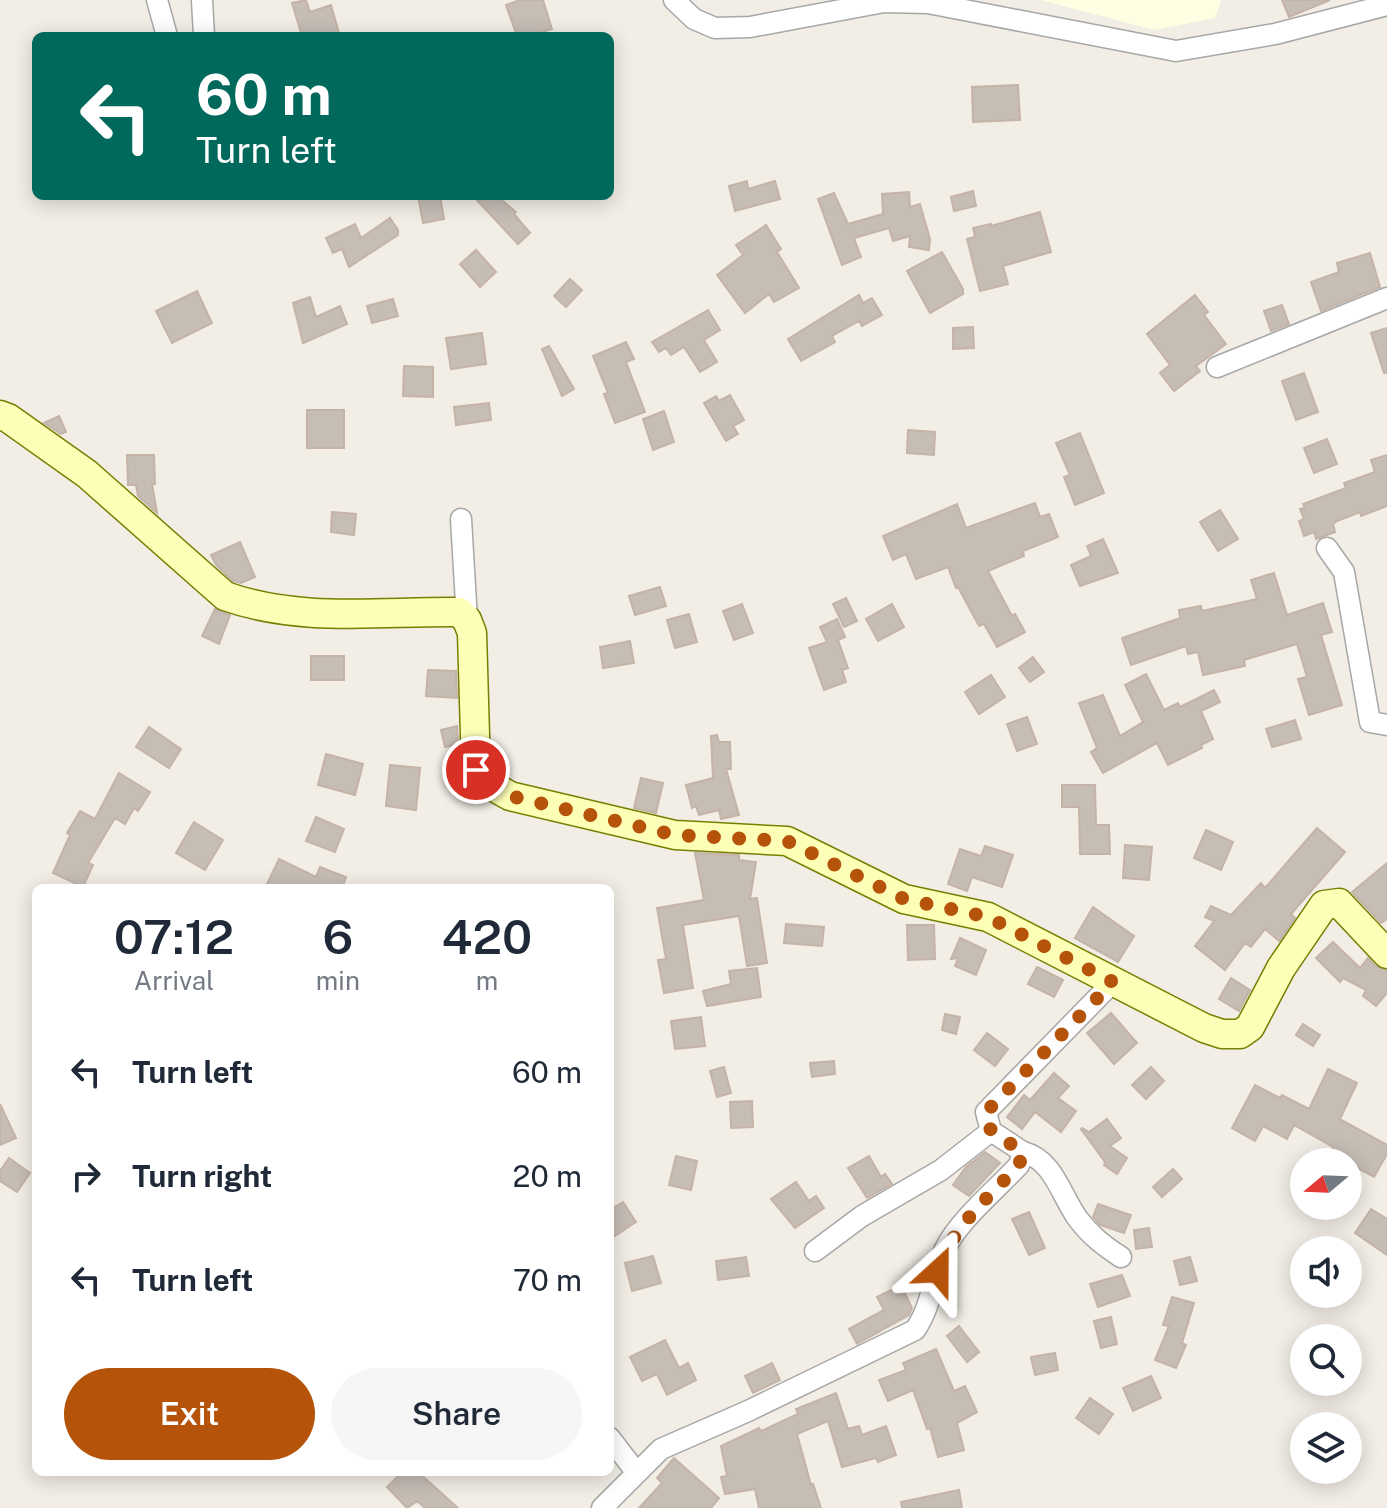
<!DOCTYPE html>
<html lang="en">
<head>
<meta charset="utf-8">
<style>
	body { margin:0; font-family:"Public Sans",sans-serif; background:#f6f6f7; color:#1f2937; height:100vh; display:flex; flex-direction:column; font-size:30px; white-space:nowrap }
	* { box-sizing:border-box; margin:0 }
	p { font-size:26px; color:#747a83 }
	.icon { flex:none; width:44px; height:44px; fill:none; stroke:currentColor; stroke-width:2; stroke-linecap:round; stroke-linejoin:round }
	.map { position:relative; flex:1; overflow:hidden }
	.side { position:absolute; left:32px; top:884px; width:582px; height:592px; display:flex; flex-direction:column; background:#fff; border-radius:12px; box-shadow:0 4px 20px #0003 }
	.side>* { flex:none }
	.banner { position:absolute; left:32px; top:32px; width:582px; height:168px; border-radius:12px; box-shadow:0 4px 20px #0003; background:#00695c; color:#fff; overflow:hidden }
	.needle { width:52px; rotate:251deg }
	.buttons { position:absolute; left:1290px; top:1148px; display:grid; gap:16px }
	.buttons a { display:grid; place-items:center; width:72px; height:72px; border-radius:50%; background:#fff; box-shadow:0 4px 20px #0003; font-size:40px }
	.pin { position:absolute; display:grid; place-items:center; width:68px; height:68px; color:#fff; margin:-34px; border:4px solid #fff; border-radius:50%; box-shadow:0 2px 8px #0007 }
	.me { position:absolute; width:88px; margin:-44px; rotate:24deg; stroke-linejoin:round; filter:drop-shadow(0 0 6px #0008) }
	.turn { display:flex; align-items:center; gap:28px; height:168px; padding:0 32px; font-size:36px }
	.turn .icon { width:104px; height:104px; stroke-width:2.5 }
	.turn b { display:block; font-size:56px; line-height:68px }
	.eta { display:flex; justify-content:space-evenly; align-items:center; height:136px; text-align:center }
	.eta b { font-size:48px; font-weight:600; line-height:56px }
	.cta { display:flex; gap:16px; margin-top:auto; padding:16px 32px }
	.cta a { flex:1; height:92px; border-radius:48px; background:#b45309; color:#fff; font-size:32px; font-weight:600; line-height:92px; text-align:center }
	.cta a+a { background:#f6f6f7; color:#1f2937 }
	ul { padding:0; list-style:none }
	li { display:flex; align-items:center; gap:24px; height:104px; padding:0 32px }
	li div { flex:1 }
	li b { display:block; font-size:30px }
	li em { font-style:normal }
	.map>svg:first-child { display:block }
	.education { fill:#fffee2 }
	.building { fill:#c6bdb5; stroke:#c5b3a7; stroke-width:2 }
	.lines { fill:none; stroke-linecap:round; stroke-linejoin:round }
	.street-casing { stroke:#a7a7a7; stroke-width:23 }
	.secondary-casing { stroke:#757f00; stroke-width:31 }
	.street { stroke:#fff; stroke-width:20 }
	.secondary { stroke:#feffb7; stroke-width:28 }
	.route { stroke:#b45309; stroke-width:14; stroke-dasharray:0 25.2 }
</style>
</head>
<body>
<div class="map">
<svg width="1387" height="1508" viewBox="0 0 1387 1508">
	<rect width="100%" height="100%" fill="#f2eee6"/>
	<path class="education" d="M1041,0H1221L1215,18L1154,30Z"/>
	<path class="building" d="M306,0L310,12L331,5L339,33L328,36H302L292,3Z
		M520,0H543L552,29L528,36H517L506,5Z
		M1282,0H1330L1289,17Z
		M1018,85L1020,120L973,122L972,87Z
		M747,181L748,189L775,181L780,199L735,211L729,186Z
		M973,191L976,206L954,211L951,197Z
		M909,192L910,207L920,204L930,239L929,250L909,247L910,236L893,241L889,228L854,238L861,257L842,265L818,199L834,193L848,224L883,214L882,194Z
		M418,196H440L444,219L423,223Z
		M473,196H497L516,212L514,214L530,233L518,244Z
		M1040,212L1051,252L1003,266L1008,284L980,291L967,239L975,237L973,228L991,224V226Z
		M390,218L398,230V235L349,267L342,249L333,253L326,238L355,224L361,238Z
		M766,225L781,249L777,252L799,288L774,302L769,294L745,313L717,275L743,255L736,245Z
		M476,250L496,272L480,287L460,264Z
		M942,252L963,289V294L930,313L907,271Z
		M1370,253L1380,287L1321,311L1311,282L1339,272L1337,263Z
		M570,279L582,290L566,307L554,296Z
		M197,291L212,323L172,343L156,311Z
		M859,295L863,303L872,298L882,315L862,326L859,321L832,336L835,342L801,361L788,339Z
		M1195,295L1208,312L1204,315L1226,344L1196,366L1200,371L1174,391L1160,373L1170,365L1147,334Z
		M310,297L316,317L340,306L347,324L303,343L293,303Z
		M393,299L398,316L372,323L367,306Z
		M1282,305L1289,324L1271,331L1264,311Z
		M708,310L720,330L704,340L717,362L700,372L684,347L671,355L666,348L659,352L652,342Z
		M973,327L974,348L953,349V328Z
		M1387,328V373H1384L1371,333Z
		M482,333L486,364L451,369L446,338Z
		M626,342L634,359L626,362L645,412L615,423L604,394L608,393L593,356Z
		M549,346L574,389L562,396L542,349Z
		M404,366L433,367V397L403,396Z
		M1304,373L1318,412L1296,420L1282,381Z
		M730,395L744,420L733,426L738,434L726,441L704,403L716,396L719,401Z
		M489,403L491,420L456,425L454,407Z
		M307,410H344V448H307Z
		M664,411L674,442L653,450L643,419Z
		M59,416L66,432L61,434L44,423Z
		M908,430L935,432L934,455L907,453Z
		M1080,433L1104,493L1075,505L1064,477L1070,475L1056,443Z
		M1327,439L1337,464L1314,473L1304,448Z
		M127,455H154L155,484H152L157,513L138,496L136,485H128Z
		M1387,455V506L1361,516L1360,512L1337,521L1333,524L1335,532L1316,539L1314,532L1304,536L1299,521L1304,519L1300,509L1305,508L1303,504L1346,488L1344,483L1375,472L1371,460Z
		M1035,503L1040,517L1049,514L1058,537L1023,551L1024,556L988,571L1012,616L1015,614L1025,632L997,647L984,624L979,626L958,587L956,588L948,567L916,579L906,554L893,560L883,536L957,504L966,528Z
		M1220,510L1238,539L1218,551L1200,522Z
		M332,512L356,514L354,535L331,532Z
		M1103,539L1118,573L1080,586L1071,565L1091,556L1087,546Z
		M240,542L255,577L241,583L233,581L216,565L211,555Z
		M1274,573L1287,615L1323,603L1332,632L1321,635L1342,705L1309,715L1298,679L1307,677L1297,644L1244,660L1245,666L1203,675L1198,652L1188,654L1186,646L1131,665L1122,638L1180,618L1179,610L1201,606L1202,611L1257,599L1251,580Z
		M660,587L666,606L635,615L629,596Z
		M846,598L857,621L844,627L833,604Z
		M742,604L753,633L734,640L723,611Z
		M892,604L904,627L878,641L866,619Z
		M215,609L230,615L219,644L202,636Z
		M689,614L697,642L675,648L667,620Z
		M837,619L845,637L838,640L848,668L842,670L846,682L824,690L809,648L827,642L820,627Z
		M630,641L634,663L603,668L600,647Z
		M311,656H344V680H311Z
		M1033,657L1044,672L1030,682L1019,668Z
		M428,670L456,671L457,698L426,696Z
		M1146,674L1164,710L1178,703L1180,707L1214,690L1220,702L1201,711L1213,739L1201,745L1202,748L1168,765L1157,743L1103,773L1091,752L1097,748L1079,703L1103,695L1120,736L1143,722L1125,685Z
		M991,675L1005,697L979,714L965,692Z
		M1027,717L1037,744L1017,751L1007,724Z
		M1295,720L1301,739L1272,747L1266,729Z
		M457,726L458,744L445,747L441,730Z
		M149,727L181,749L169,768L136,747Z
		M717,735L719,742H730L731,769H726L739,815L721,819L719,810L699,815L696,806L692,808L686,785L713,778L711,736Z
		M326,754L363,764L355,795L318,785Z
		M390,765L420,768L416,810L386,806Z
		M119,773L150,792L138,811L134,808L125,824L115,818L88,863L93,865L83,887L53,873L70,835L67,833L80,811L95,819Z
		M641,778L663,783L656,813L634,808Z
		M1062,785H1095L1096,825H1109L1110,854H1080L1079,807H1062Z
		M316,817L344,829L335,852L306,841Z
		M194,822L223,840L205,870L176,853Z
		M1317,828L1345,852L1291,914L1295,918L1279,941L1265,929L1251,947L1245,943L1225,970L1195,946L1214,921L1205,917L1211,906L1231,915L1261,883L1265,888Z
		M1206,830L1233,842L1221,870L1194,858Z
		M1125,845L1152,847L1149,880L1123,878Z
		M985,846L1013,855L1002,887L972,877L967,891L948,884L960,849L981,856Z
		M695,853L739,855V860L756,862L750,899L757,898L767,963L747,966L739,916L683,925L693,988L664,993L658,960L666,959L657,908L704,900Z
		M279,859L316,877L320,867L346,877L342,888H265Z
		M1387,863V919L1381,923L1352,892Z
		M1093,907L1134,936L1118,962L1075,938Z
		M786,924L824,927L822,946L784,943Z
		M907,925H934L935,959L908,960Z
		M960,938L986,950L976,975L955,966L958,958L951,959Z
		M1333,942L1360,968L1368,958L1375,966L1387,971V993L1376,1006L1363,996L1366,990L1343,978L1340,982L1316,958Z
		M1037,967L1063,980L1054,997L1028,984Z
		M757,968L761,997L707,1006L703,991L731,984L729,971Z
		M1231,978L1250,990L1239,1011L1219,999Z
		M1111,1013L1137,1043L1114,1064L1087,1033Z
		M945,1014L960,1017L956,1034L942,1030Z
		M701,1017L705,1046L675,1049L671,1021Z
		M1303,1024L1320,1035L1313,1046L1296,1035Z
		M987,1033L1008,1049L995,1066L974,1050Z
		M834,1061L835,1074L812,1077L810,1063Z
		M724,1067L731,1093L717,1097L710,1071Z
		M1151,1067L1164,1081L1146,1099L1132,1085Z
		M1328,1069L1357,1083L1340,1119L1387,1145V1154L1374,1177L1330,1153L1333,1147L1294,1125L1287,1139L1263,1126L1255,1141L1232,1128L1255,1085L1280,1098L1282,1095L1309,1109Z
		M1054,1073L1069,1086L1058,1098L1076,1111L1061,1132L1035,1112L1022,1129L1007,1117L1024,1095L1030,1100Z
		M752,1101L753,1127L731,1128L730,1102Z
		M0,1104L16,1138L0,1145Z
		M1107,1119L1121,1138L1110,1146L1127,1158L1117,1174L1104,1165L1105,1162L1081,1129L1082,1128L1089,1132Z
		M985,1152L1000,1163L969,1196L953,1185L966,1167Z
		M676,1156L697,1161L691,1190L669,1185Z
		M869,1156L881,1177L885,1174L892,1184L867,1198L848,1168Z
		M9,1158L30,1173L17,1192L0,1181V1171Z
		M1173,1169L1182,1179L1162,1197L1153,1187Z
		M796,1182L809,1201L816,1196L824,1208L795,1228L771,1199Z
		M623,1202L636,1222L615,1236L610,1229V1210Z
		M1098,1204L1131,1215L1124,1233L1100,1225L1093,1217Z
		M1371,1209L1387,1219V1255L1355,1233Z
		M1029,1212L1045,1248L1029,1255L1012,1219Z
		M1149,1228L1152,1247L1136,1249L1134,1230Z
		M653,1256L661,1283L632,1291L625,1263Z
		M746,1257L749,1276L718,1280L716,1261Z
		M1190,1257L1197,1281L1180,1285L1174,1261Z
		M1122,1275L1130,1296L1098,1307L1090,1284Z
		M901,1285L912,1308L909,1315L857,1344L849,1329L884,1310L877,1297Z
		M1172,1297L1194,1303L1182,1343L1186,1345L1176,1368L1155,1360L1169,1326L1163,1325Z
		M1111,1317L1117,1344L1101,1348L1094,1321Z
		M959,1326L979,1352L967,1362L947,1336Z
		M665,1340L679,1368L688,1363L696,1380L667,1395L657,1374L642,1381L630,1357Z
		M936,1349L954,1391L965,1386L977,1412L957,1423L964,1450L938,1457L930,1428L927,1429L913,1390L888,1401L879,1380L906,1370L903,1363Z
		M1055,1353L1058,1370L1035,1375L1031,1357Z
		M772,1363L780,1380L753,1393L745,1376Z
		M1151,1376L1161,1398L1133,1411L1123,1388Z
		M836,1393L848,1429L859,1426L862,1435L886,1426L896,1455L878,1462L876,1458L842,1467L828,1421L797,1434L811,1485L813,1484L821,1508H759L755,1489L725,1494L721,1477L727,1476L721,1446L759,1428L761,1431L798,1414L796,1409Z
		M1090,1398L1113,1414L1099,1434L1076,1418Z
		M674,1458L719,1498L711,1508H639L662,1483L657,1478Z
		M402,1472H418L458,1508H425L417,1501L407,1508L387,1487Z
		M959,1490L962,1508H902L901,1502Z"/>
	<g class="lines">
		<defs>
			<path id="street" d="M157,0L167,36
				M202,0L204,36
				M674,0L694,19L715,28L750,27L884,2L928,3L1176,51L1275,34L1387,5
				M1217,367L1387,298
				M461,519L467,620
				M1327,548L1344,572L1370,722L1387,725
				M1023,1152C1054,1160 1061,1196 1078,1219C1091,1236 1104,1246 1121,1257
				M815,1251L862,1216L941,1170L991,1131
				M610,1438L636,1472
				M602,1508L661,1449L748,1411L915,1330C932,1306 933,1276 945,1249C959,1220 997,1189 1019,1165L1023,1152L991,1131L986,1112L1113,982"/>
			<path id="secondary" d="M0,415L8,418L87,474L225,596C300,623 381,611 459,612L467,620L472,633L476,770L487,783L510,796L675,835L787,841L904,899L988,917L1204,1028L1222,1034H1240L1250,1027L1281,968L1324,905L1339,903L1387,954"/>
		</defs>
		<use href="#street" class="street-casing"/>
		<use href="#secondary" class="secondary-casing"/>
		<use href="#street" class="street"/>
		<use href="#secondary" class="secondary"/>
	</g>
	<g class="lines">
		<path class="route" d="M476,770L487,783L510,796L675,835L787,841L904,899L988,917L1113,982L986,1112L991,1131L1023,1152L1019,1165C988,1198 952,1227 938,1271"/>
	</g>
</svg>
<div class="buttons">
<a><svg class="needle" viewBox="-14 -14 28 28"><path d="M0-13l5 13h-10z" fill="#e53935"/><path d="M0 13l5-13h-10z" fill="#747a83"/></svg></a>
<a><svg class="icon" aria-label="sound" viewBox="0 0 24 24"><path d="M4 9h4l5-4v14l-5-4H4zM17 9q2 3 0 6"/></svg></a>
<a><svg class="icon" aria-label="search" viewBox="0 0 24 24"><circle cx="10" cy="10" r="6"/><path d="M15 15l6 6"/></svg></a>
<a><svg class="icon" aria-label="layers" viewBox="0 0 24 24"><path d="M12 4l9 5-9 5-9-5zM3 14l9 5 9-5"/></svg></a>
</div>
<div class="pin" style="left:476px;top:770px;background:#d93025"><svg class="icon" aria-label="arrive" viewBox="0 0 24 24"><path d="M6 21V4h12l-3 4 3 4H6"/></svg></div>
<svg class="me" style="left:938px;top:1271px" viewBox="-20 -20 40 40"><path d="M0-17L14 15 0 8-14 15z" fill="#b45309" stroke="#fff" stroke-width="4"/></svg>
<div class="banner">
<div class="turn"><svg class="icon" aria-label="left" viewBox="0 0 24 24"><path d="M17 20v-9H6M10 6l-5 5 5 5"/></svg><div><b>60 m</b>Turn left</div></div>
</div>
<section class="side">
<div class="eta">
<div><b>07:12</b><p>Arrival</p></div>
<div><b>6</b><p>min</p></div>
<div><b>420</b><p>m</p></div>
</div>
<ul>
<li><svg class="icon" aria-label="left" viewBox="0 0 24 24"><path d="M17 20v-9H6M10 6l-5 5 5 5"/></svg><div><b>Turn left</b></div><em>60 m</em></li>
<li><svg class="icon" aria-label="right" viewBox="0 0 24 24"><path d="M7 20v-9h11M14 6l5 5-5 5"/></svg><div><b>Turn right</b></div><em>20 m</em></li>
<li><svg class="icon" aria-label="left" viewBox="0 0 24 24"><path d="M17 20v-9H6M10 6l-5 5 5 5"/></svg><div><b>Turn left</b></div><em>70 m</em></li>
</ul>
<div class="cta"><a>Exit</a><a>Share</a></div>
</section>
</div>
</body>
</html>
